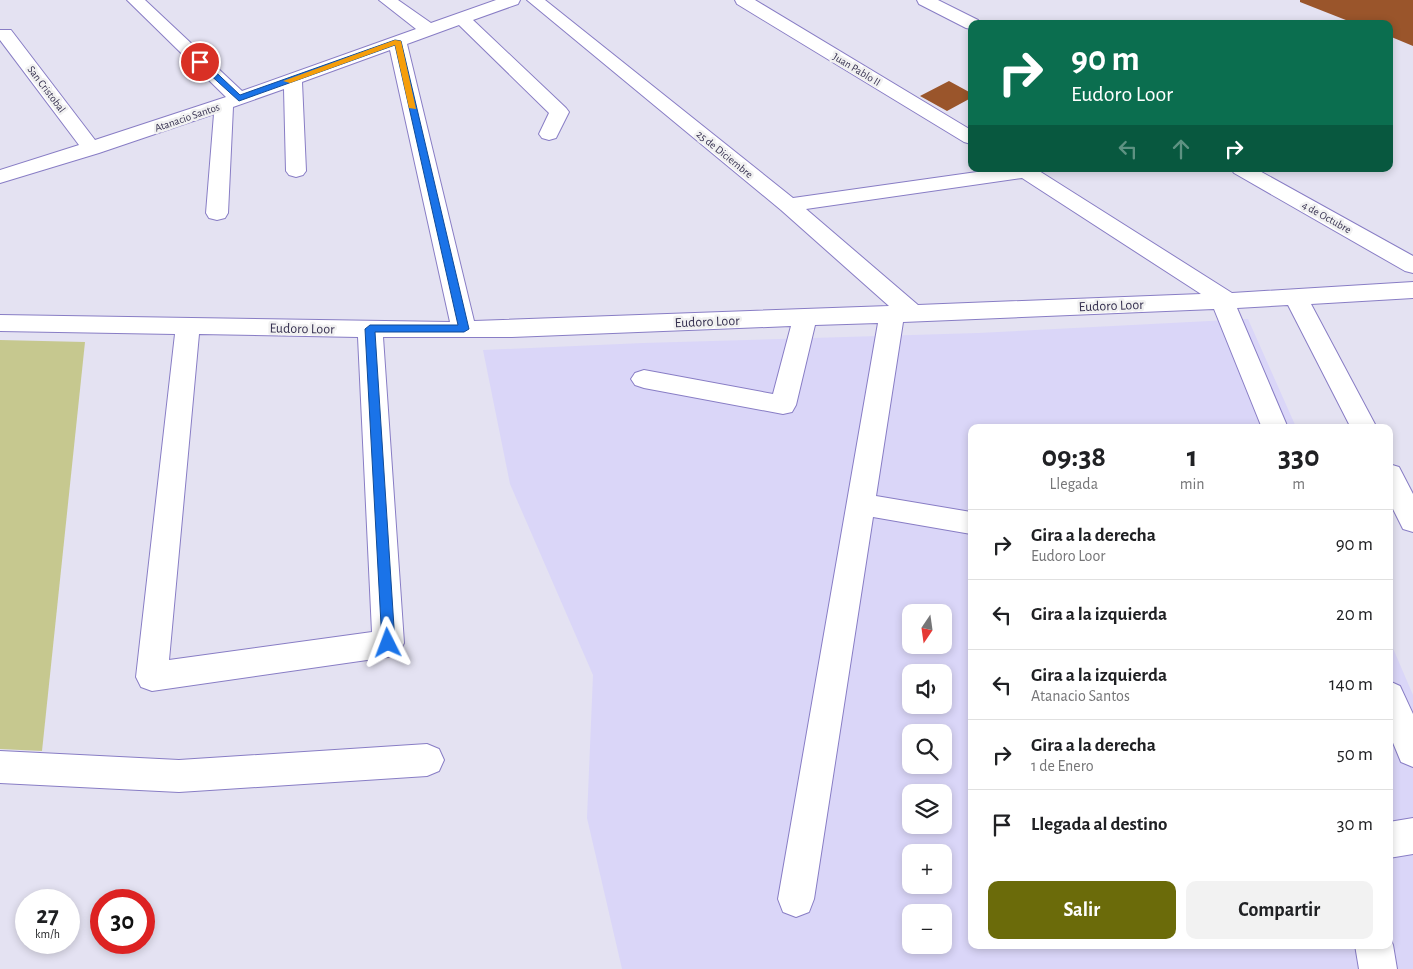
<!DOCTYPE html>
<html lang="es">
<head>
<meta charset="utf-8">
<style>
	body { margin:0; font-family:"Alegreya Sans",sans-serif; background:#f2f2f2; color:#202124; height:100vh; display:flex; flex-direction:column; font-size:19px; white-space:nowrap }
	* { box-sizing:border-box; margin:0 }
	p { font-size:16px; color:#757577 }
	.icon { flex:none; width:28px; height:28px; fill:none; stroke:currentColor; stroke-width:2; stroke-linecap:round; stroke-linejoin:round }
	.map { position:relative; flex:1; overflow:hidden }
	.drawer { position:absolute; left:968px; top:424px; width:425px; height:525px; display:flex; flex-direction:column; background:#fff; border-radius:10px; box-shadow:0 2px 8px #0003 }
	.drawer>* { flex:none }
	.guide { position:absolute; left:968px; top:20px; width:425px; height:152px; border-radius:10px; box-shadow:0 2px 8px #0003; background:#0b6e4f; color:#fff; overflow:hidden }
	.needle { width:32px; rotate:193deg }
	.buttons { position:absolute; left:902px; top:604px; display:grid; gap:10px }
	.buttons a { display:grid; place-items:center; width:50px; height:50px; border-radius:10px; background:#fff; box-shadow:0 2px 8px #0003; font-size:25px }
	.speed { position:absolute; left:15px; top:889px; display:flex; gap:10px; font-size:25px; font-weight:700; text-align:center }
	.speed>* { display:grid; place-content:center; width:65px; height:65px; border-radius:50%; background:#fff; box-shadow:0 2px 8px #0003; line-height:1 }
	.speed small { font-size:12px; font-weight:400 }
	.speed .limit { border:8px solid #d22; background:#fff; color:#111 }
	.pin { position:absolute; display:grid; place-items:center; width:42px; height:42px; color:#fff; margin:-21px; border:2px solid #fff; border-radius:50%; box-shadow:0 1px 5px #0007 }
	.me { position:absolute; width:55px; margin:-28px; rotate:357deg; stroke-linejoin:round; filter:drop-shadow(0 0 4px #0008) }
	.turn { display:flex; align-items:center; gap:18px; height:105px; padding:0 20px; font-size:22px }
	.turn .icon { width:65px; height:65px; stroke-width:2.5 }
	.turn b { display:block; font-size:35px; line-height:42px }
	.lanes { display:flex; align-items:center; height:48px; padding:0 20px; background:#0003; justify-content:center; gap:25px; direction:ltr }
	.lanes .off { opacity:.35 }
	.eta { display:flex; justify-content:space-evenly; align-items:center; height:85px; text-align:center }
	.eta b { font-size:30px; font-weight:600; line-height:35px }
	.cta { display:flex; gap:10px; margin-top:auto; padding:10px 20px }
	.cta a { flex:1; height:58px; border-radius:10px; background:#6b6b0a; color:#fff; font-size:20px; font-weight:600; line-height:58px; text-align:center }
	.cta a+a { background:#f2f2f2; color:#202124 }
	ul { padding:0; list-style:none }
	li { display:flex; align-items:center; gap:15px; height:70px; padding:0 20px; border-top:1px solid #e0e0e0 }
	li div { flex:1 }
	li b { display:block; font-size:19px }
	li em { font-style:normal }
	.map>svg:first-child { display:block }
	.built { fill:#dad6f8; fill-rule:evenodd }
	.green { fill:#c6c88f }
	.building { fill:#9a552b }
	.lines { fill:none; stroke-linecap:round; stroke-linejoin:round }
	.minor-casing { stroke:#887dc5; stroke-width:2 }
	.minor { fill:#fff; fill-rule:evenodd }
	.route { fill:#1a73e8; stroke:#114b97 }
	.slow { fill:#f59e0b }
	.labels { text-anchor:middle; stroke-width:5; stroke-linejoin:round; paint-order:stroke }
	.far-street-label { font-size:11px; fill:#373251; stroke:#f1f1f1 }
	.street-label { font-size:14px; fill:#373251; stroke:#f1f1f1 }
</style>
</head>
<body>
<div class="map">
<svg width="1413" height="969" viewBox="0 0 1413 969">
	<rect width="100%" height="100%" fill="#e4e2f2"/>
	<path class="built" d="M1248,319L1296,427L971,428V945H1389V639L1413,695V969H622L587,818L593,675L510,484L483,350L643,343L978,333ZM911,612H944V645H911ZM911,672H944V705H911ZM911,732H944V765H911ZM911,792H944V825H911ZM911,852H944V885H911ZM911,912H944V945H911Z"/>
	<path class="green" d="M0,340L85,342L42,751L0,749Z"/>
	<path class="building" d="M1300,0H1413V46L1389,36V24H1356L1300,2Z
		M949,81L971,93V98L947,111L920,96Z"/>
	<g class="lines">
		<defs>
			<path id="minor" d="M127,0H145L242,91L416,29L379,0H398L431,23L496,0H520L518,4L473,20L566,108L569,112L556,138L549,140L542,138L539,134L549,113L459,25L407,44L474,321L889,306L781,210L527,0H545L793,198L998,169H1036L1232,293L1413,282V298L1311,304L1377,428H1351L1288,305L1237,308L1288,428H1262L1214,309L903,322L876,496L971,512V534L873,517L814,899L809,912L796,917L783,912L778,899L878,323L815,325L796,405L792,412L783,414L644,388L635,385L631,379L635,373L644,370L773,394L791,326L512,337H383L404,643L399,653L388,657L152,691L141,687L136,677L175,334L0,331V315L450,322L390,50L302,82L306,171L303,175L296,177L289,175L286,171L284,89L233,107L228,213L225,218L217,220L209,218L206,213L214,114L99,153L0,183V170L79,145L0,40V30H11L95,140L226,97ZM1022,178L1201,294L918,305L806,209ZM199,334L358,337L372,632L169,660Z
				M735,0H755L971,130V144L964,142L737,4Z
				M917,0H938L978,20L980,24H971V29L966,28L919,4Z
				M1231,169H1256L1413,256V273L1405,271L1234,173Z
				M1389,464L1399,467L1413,494V532L1403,529L1389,501Z
				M1389,681L1400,686L1413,714V767L1401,762L1389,733Z
				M427,744L439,749L444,760L439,771L427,776L179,792L0,783V751L179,760Z
				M1413,818V854L1389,858V822Z
				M1389,935L1393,945L1397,969H1359L1355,945H1389Z"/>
		</defs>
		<use href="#minor" class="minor-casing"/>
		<use href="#minor" class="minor"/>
	</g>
	<path class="route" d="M395,40L401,41L469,329L464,332H375L395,643L393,647L388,648L384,647L382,643L365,329L370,325H458L395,45L239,101L196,62L203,60L240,95Z"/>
	<path class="slow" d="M395,40L401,41L416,109L409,108L395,45L290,83L283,81Z"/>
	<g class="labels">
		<g class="far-street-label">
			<text transform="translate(857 69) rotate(31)" y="4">Juan Pablo II</text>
			<text transform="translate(47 89) rotate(53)" y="4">San Cristobal</text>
			<text transform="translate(187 117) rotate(-19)" y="4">Atanacio Santos</text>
			<text transform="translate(725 154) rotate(39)" y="4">25 de Diciembre</text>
			<text transform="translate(1327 217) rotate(29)" y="4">4 de Octubre</text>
		</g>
		<g class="street-label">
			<text transform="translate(1111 305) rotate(-2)" y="5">Eudoro Loor</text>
			<text transform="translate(707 321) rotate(-2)" y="5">Eudoro Loor</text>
			<text transform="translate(302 328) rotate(1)" y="5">Eudoro Loor</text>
		</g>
	</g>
</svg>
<div class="buttons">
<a><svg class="needle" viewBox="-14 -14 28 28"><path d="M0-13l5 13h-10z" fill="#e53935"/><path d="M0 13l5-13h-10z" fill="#757577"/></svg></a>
<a><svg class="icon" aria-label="sound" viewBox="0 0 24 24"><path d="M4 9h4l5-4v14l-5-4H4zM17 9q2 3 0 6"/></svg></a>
<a><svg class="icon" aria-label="search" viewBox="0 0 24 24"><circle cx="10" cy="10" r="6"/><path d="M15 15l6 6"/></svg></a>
<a><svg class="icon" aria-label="layers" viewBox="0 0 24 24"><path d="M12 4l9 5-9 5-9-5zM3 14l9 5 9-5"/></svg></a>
<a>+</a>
<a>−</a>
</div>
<div class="speed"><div>27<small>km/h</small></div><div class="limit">30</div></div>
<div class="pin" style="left:200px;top:62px;background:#d93025"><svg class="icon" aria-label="arrive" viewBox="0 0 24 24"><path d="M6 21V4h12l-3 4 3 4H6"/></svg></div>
<svg class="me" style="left:388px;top:643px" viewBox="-20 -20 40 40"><path d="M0-17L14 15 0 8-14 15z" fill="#1a73e8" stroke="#fff" stroke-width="4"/></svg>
<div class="guide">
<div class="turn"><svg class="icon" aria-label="right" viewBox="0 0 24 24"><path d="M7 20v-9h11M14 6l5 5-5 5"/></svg><div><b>90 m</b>Eudoro Loor</div></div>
<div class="lanes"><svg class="icon off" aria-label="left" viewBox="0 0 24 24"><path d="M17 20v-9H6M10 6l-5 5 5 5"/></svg><svg class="icon off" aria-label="ahead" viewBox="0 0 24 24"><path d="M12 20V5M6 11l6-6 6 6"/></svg><svg class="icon" aria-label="right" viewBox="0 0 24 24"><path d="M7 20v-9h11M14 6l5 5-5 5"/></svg></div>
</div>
<section class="drawer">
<div class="eta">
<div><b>09:38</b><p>Llegada</p></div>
<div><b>1</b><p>min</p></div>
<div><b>330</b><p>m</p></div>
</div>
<ul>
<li><svg class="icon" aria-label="right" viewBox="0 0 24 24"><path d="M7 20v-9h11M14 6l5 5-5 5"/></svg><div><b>Gira a la derecha</b><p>Eudoro Loor</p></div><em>90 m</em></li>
<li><svg class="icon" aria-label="left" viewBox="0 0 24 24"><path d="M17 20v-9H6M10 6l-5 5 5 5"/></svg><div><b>Gira a la izquierda</b></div><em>20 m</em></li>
<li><svg class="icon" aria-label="left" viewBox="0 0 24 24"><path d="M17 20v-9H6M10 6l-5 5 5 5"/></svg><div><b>Gira a la izquierda</b><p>Atanacio Santos</p></div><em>140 m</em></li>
<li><svg class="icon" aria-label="right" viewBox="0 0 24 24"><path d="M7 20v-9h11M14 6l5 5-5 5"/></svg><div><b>Gira a la derecha</b><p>1 de Enero</p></div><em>50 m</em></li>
<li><svg class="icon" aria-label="arrive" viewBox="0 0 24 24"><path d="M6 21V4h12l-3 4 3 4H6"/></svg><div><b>Llegada al destino</b></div><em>30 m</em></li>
</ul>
<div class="cta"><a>Salir</a><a>Compartir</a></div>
</section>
</div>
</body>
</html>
